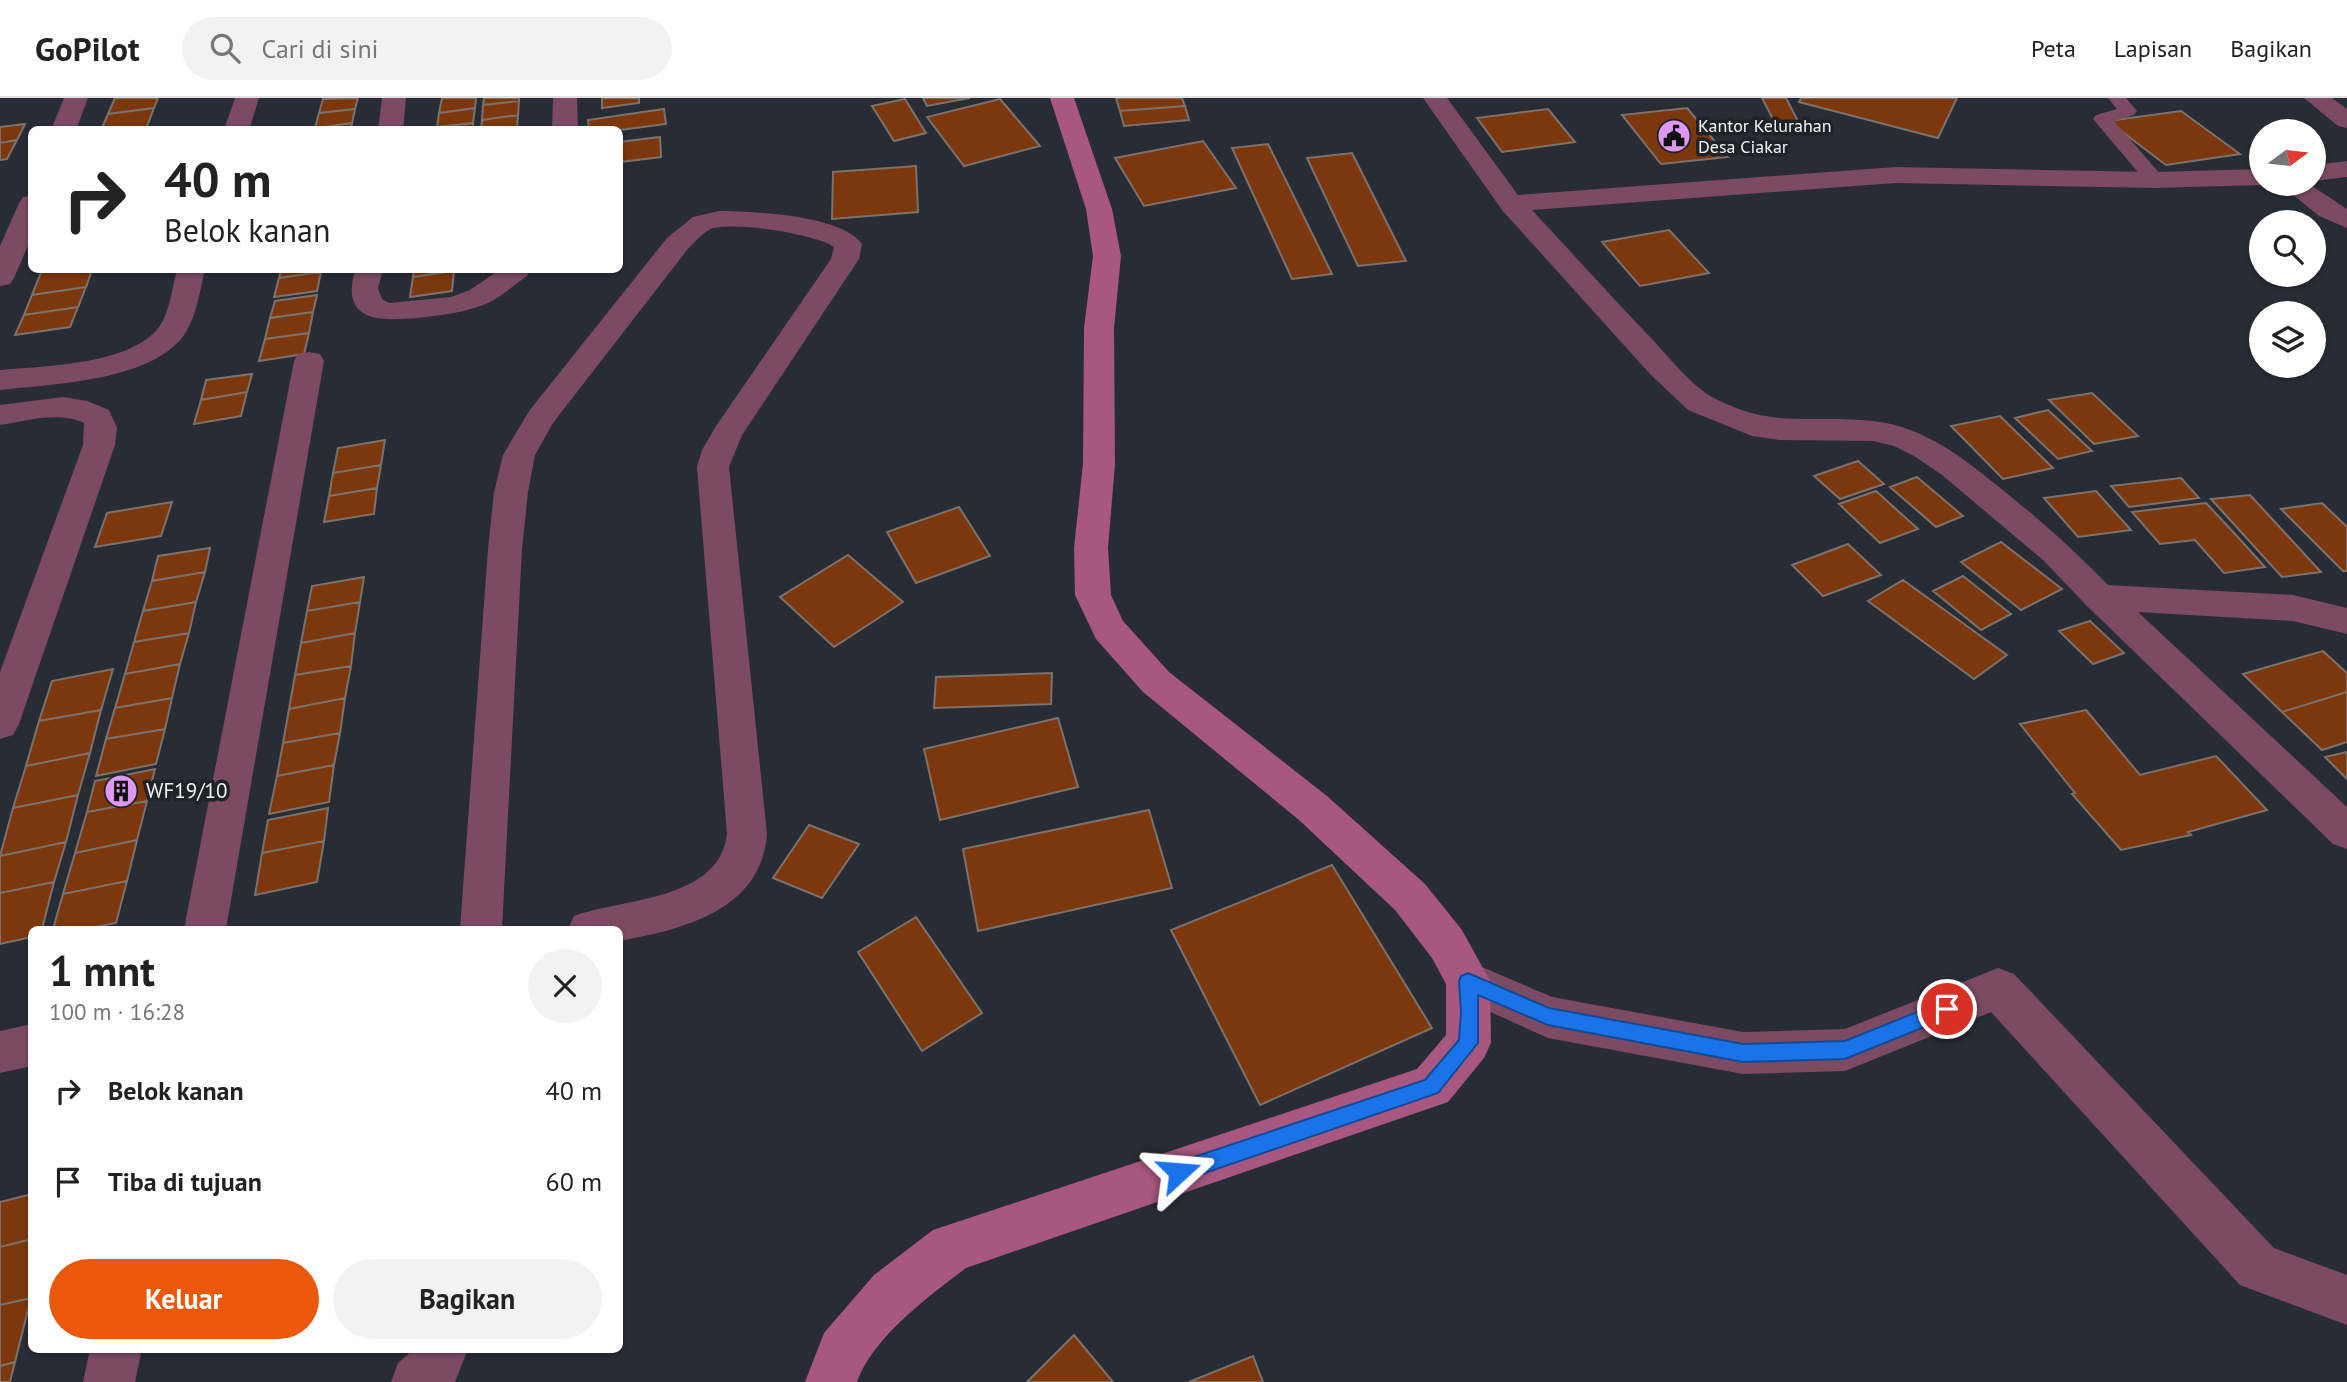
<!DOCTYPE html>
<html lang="id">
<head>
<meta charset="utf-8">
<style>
	body { margin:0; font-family:"PT Sans",sans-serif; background:#f2f2f2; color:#222; height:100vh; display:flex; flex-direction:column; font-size:26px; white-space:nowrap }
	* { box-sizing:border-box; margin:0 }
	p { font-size:23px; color:#767676 }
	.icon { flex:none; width:38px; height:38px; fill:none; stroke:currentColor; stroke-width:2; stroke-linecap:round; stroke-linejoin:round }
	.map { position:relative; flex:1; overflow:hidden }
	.side { position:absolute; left:28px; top:828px; width:595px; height:427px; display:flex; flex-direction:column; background:#fff; border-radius:10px; box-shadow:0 2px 5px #0004 }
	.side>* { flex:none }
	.banner { position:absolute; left:28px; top:28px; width:595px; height:147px; border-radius:10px; box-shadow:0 2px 5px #0004; background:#fff; color:#222; overflow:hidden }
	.needle { width:46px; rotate:75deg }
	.fabs { position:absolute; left:2249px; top:21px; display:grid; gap:14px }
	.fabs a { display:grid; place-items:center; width:77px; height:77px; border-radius:50%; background:#fff; box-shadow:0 2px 5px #0004; font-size:35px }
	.pin { position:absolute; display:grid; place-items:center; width:60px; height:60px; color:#fff; margin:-30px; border:4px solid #fff; border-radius:50%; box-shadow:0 2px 7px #0007 }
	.me { position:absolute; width:77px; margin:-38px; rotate:71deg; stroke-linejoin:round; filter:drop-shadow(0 0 5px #0008) }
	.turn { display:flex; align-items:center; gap:24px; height:147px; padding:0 21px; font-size:32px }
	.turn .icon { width:91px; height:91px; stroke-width:2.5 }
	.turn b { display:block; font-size:49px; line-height:60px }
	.round { display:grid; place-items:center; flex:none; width:74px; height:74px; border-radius:37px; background:#f2f2f2 }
	.head { display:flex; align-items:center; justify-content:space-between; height:119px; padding:0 21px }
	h1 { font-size:42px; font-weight:700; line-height:52px }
	.action { display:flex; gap:14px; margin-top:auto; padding:14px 21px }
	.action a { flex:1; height:80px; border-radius:42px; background:#ea580c; color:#fff; font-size:28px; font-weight:700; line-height:80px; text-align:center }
	.action a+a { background:#f2f2f2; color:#222 }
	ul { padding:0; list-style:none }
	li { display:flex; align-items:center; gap:21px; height:91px; padding:0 21px }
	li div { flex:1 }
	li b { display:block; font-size:26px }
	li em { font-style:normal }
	header { display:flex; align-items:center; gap:42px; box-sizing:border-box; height:98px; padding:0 35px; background:#fff; border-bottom:2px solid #e0e0e0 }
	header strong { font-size:33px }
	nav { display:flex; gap:38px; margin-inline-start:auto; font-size:24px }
	.search { width:490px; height:63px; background:#f2f2f2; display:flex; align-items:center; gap:18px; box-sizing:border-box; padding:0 24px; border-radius:38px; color:#767676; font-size:26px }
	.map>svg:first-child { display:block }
	.building { fill:#7d370c; stroke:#7c726d; stroke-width:2 }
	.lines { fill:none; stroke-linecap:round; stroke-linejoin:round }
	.lane { fill:#7c4a62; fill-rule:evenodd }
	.street { fill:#7c4a62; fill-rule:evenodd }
	.secondary { fill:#a85880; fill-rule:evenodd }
	.route { fill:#1a73e8; stroke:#114b97; stroke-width:2 }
	.labels { text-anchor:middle; stroke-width:7; stroke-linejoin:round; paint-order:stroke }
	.far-poi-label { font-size:18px; fill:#f2f5fa; stroke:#1f2229; text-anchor:start }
	.poi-label { font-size:21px; fill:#f2f5fa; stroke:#1f2229; text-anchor:start }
</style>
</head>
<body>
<header>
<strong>GoPilot</strong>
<div class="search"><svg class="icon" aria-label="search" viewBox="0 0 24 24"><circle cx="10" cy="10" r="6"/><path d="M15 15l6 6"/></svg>Cari di sini</div>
<nav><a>Peta</a><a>Lapisan</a><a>Bagikan</a></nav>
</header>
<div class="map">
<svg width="2347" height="1284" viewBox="0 0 2347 1284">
	<rect width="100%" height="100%" fill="#282c34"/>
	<path class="building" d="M115,0H158L154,10L108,16Z
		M358,0L355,11L319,15L323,1Z
		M442,0H476L475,10L439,15Z
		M484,0H519V3L483,7Z
		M602,0H639V5L602,10Z
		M923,0H970L927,8Z
		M1116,0H1182L1185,8L1120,13Z
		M1762,0H1786L1799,25H1775Z
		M1801,0H1957L1938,40L1799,4Z
		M905,1L926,35L894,43L872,8Z
		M1000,1L1040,48L964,68L927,19Z
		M519,3L518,17L482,22L483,7Z
		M1185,8L1189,22L1124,28L1120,13Z
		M154,10L146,31L101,32L108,16Z
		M475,10L473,25L437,29L439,15Z
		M1687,10L1728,59L1661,66L1622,17Z
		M355,11L352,25L315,30L319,15Z
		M664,11L666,26L620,32H589L588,22Z
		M1548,11L1575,44L1502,54L1477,20Z
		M2181,13L2240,56L2166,67L2108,23Z
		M518,17L517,31L481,32L482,22Z
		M352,25L351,32H315V30Z
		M473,25V32H437V29Z
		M25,26L17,42L0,45V29Z
		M660,39L661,59L620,64V44Z
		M17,42L7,61L0,62V45Z
		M1203,43L1236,90L1144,108L1115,60Z
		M1268,46L1332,176L1292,181L1232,50Z
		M1352,55L1406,163L1358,168L1307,60Z
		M916,68L918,114L832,121L833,74Z
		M1669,132L1709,175L1640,188L1602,144Z
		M42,172H92L86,189L32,197Z
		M281,172H321V174L279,180Z
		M414,172H454L413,179Z
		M454,173L452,193L410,199L413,179Z
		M321,174L317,193L274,199L279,180Z
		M86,189L78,209L24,217L32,197Z
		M317,197L313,214L270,220L275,203Z
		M78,209L70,229L15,237L24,217Z
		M313,214L309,235L265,241L270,220Z
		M309,235L304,256L259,263L265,241Z
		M252,276L247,294L201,302L206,282Z
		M247,294L241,318L194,326L201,302Z
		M2092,295L2138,338L2094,346L2049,302Z
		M2048,312L2092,353L2058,361L2015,320Z
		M2000,318L2053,370L2003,381L1951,328Z
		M385,342L381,367L333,375L338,350Z
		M1858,363L1884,386L1840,401L1814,378Z
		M381,367L377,390L329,398L333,375Z
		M1917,379L1963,418L1936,429L1890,389Z
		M2181,380L2199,400L2129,409L2111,388Z
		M377,390L374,416L324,424L329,398Z
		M1876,393L1918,431L1880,445L1839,406Z
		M2096,393L2131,432L2078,439L2044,400Z
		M2250,397L2321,474L2282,479L2211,401Z
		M172,404L161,438L95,449L107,415Z
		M2206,405L2235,436L2265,469L2224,475L2195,442L2160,446L2132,414Z
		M2322,405L2347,429V473H2343L2281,411Z
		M959,409L990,458L916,485L887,434Z
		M2001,444L2062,491L2021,512L1961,464Z
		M1848,446L1881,477L1823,498L1792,467Z
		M210,450L205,474L152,483L158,458Z
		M848,457L903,504L834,549L780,499Z
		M205,474L196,504L143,513L152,483Z
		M1963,478L2011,516L1981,532L1933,493Z
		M364,479L360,504L307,513L312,488Z
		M1903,482L2007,557L1974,581L1868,503Z
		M196,504L189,535L134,544L143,513Z
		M360,504L355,535L301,545L307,513Z
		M2090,523L2124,555L2093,566L2059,533Z
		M189,535L180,566L125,576L134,544Z
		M355,535L351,568L295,577L301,545Z
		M2323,553L2347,575V594L2282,614L2243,576Z
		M180,566L172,600L115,610L125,576Z
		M351,568L345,600L289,611L295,577Z
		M113,571L101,612L39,623L52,583Z
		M1052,575L1051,606L934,610L936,579Z
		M2347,594V644L2322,652L2282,614Z
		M172,600L165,631L106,641L115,610Z
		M345,600L340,635L283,645L289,611Z
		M101,612L90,655L26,668L39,623Z
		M2086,612L2140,677L2216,658L2267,712L2188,734L2191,737L2121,752L2072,696L2075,695L2020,626Z
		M1058,620L1078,689L940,722L924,651Z
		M165,631L156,666L96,678L106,641Z
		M340,635L334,667L277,678L283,645Z
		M2347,654V681L2325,659Z
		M90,655L78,697L13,710L26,668Z
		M334,667L329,704L269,716L277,678Z
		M155,671L147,703L87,714L95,683Z
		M78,697L66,744L0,758L13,710Z
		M147,703L137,742L75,755L87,714Z
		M328,710L324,743L262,755L268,722Z
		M1149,712L1172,790L978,833L963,751Z
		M809,727L859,746L822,800L773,780Z
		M137,742L127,783L63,796L75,755Z
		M324,743L317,784L255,797L262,755Z
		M66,744L54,784L0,795V758Z
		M1332,767L1432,930L1260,1007L1171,832Z
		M127,783L116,825L85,831H53L63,796Z
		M54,784L42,831H32V839L0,846V795Z
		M916,819L982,915L922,953L858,854Z
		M32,1096V1141L0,1149V1104Z
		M32,1141L31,1200L0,1207V1149Z
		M31,1200L15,1264L0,1268V1207Z
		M1074,1237L1113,1284H1027Z
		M1253,1258L1263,1284H1189Z
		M15,1264L10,1284H0V1268Z"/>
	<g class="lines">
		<path class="lane" d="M2108,0H2126L2137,13L2134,17L2114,23L2162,78L2165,82L2162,86H2148L2093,21L2096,17L2117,11Z"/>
		<path class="street" d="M64,0H88L76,32H51Z
			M235,0H259L249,32H224Z
			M382,0H406L403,32H378Z
			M553,0H577L578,32H552Z
			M1423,0H1447L1518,97L1896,69L2155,74L2261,71V86H2265L2261,87L2155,90L1896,85L1532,112C1572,155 1611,198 1651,240C1668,258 1692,288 1712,299C1774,332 1809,316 1873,323C1928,329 1968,364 2010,398C2045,426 2077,455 2108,487L2293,497L2347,510V536L2293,523L2138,514L2347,709V751L2333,746L2087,508L2043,462L1942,377L1914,358L1894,348L1873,343L1779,342L1752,338L1688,312L1650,276L1502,112Z
			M2304,0H2332L2347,11V30L2338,28Z
			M2347,63V79L2314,83V67Z
			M2280,86H2309L2347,111V130L2319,118Z
			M32,97V138L14,180L10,186L0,188V148L19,105L23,99Z
			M719,113C752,113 842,117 862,146L859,161L742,337L729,369L767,736C761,813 683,831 620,843V831H568L574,818C623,800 719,803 727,736L697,369L702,352L716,328L831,161L834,149C815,136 732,123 711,131C702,135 694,145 687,152L553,325L535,357L528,394L522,451L502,831H460L488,451L494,394L503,357L529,313L667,140L693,119Z
			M177,172H205C200,192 197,216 186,234C156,283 52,286 0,292V272C43,268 131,267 159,229C170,214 172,189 177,172Z
			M355,172H383L378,190L382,201L389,205L451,199L470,192L499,172H531L527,178C514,187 501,199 486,206C464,215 442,217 417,220C379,223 340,224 355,172Z
			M309,254L320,256L324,263L226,831H184L294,263L298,256Z
			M63,299L87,303L109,312L117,330L115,347L19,626L13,637L0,641V574L83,347L84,325C59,313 26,323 0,327V307Z
			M1468,863L1552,899L1743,934L1845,931L1998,870L2014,876L2274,1150L2347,1177V1227L2240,1187L1991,914L1845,973L1743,976L1548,940L1453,897L1446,883L1453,869Z
			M32,926V968L0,975V933Z
			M90,1251H142L135,1284H83Z
			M414,1251H468L455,1284H391L398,1265Z"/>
		<path class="secondary" d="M1050,0H1074L1112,111L1121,158L1114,230L1115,366L1108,450L1111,497L1123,523L1169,574L1327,698L1425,786L1462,832L1490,883L1491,945L1484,960L1448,1004L966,1170C929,1198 873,1239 857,1284H805L824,1235L874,1177L933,1132L1417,971L1446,937V886L1432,860L1395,812L1299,722L1143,594L1096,541L1075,497L1074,450L1083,366L1084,230L1093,158L1086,111Z"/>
	</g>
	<path class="route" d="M1468,875L1549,910L1743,946L1845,943L1947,902L1954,905L1956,911L1954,917L1845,961L1743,964L1548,927L1478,897V945L1438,995L1179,1084L1172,1081L1169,1074L1172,1067L1179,1064L1425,982L1459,942L1461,914L1459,883L1461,878Z"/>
	<defs>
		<symbol id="civic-disc" viewBox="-11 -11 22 22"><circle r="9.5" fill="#de98f2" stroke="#1f2229"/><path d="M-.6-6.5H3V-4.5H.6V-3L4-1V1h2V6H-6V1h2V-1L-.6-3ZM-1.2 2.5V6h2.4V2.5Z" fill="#111"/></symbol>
		<symbol id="building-disc" viewBox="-11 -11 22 22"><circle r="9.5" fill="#de98f2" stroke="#1f2229"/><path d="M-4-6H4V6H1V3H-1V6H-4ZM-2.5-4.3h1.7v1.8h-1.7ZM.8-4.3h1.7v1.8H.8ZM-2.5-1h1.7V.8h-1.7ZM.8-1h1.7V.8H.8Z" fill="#111"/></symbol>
	</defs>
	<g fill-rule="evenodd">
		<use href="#civic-disc" x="1655" y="19" width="38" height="38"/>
		<use href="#building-disc" x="102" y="674" width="38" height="38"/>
	</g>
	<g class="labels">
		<g class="far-poi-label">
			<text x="1698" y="34">Kantor Kelurahan<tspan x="1698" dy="21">Desa Ciakar</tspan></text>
		</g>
		<g class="poi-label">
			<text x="146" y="700">WF19/10</text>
		</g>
	</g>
</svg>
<div class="fabs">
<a><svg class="needle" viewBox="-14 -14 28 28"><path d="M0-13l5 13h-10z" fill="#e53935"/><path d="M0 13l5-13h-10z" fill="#767676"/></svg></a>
<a><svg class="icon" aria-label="search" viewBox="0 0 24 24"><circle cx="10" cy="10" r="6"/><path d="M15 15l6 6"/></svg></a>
<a><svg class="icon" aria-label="layers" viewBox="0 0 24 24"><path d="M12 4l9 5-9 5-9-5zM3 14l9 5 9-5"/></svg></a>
</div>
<div class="pin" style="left:1947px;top:911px;background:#d93025"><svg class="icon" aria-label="arrive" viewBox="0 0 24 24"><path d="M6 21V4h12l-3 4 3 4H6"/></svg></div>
<svg class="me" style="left:1179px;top:1074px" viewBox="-20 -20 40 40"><path d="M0-17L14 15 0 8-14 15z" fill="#1a73e8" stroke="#fff" stroke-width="4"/></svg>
<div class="banner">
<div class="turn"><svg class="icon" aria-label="right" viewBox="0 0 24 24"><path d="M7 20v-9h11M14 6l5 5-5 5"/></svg><div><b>40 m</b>Belok kanan</div></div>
</div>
<section class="side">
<div class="head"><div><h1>1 mnt</h1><p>100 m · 16:28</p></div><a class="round"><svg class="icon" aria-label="close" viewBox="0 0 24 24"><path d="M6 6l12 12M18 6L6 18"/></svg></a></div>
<ul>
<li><svg class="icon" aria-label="right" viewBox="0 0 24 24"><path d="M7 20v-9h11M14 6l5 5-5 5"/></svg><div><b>Belok kanan</b></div><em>40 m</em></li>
<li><svg class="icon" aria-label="arrive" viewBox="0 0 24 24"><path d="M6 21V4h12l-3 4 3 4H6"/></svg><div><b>Tiba di tujuan</b></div><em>60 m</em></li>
</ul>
<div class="action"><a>Keluar</a><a>Bagikan</a></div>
</section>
</div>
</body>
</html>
